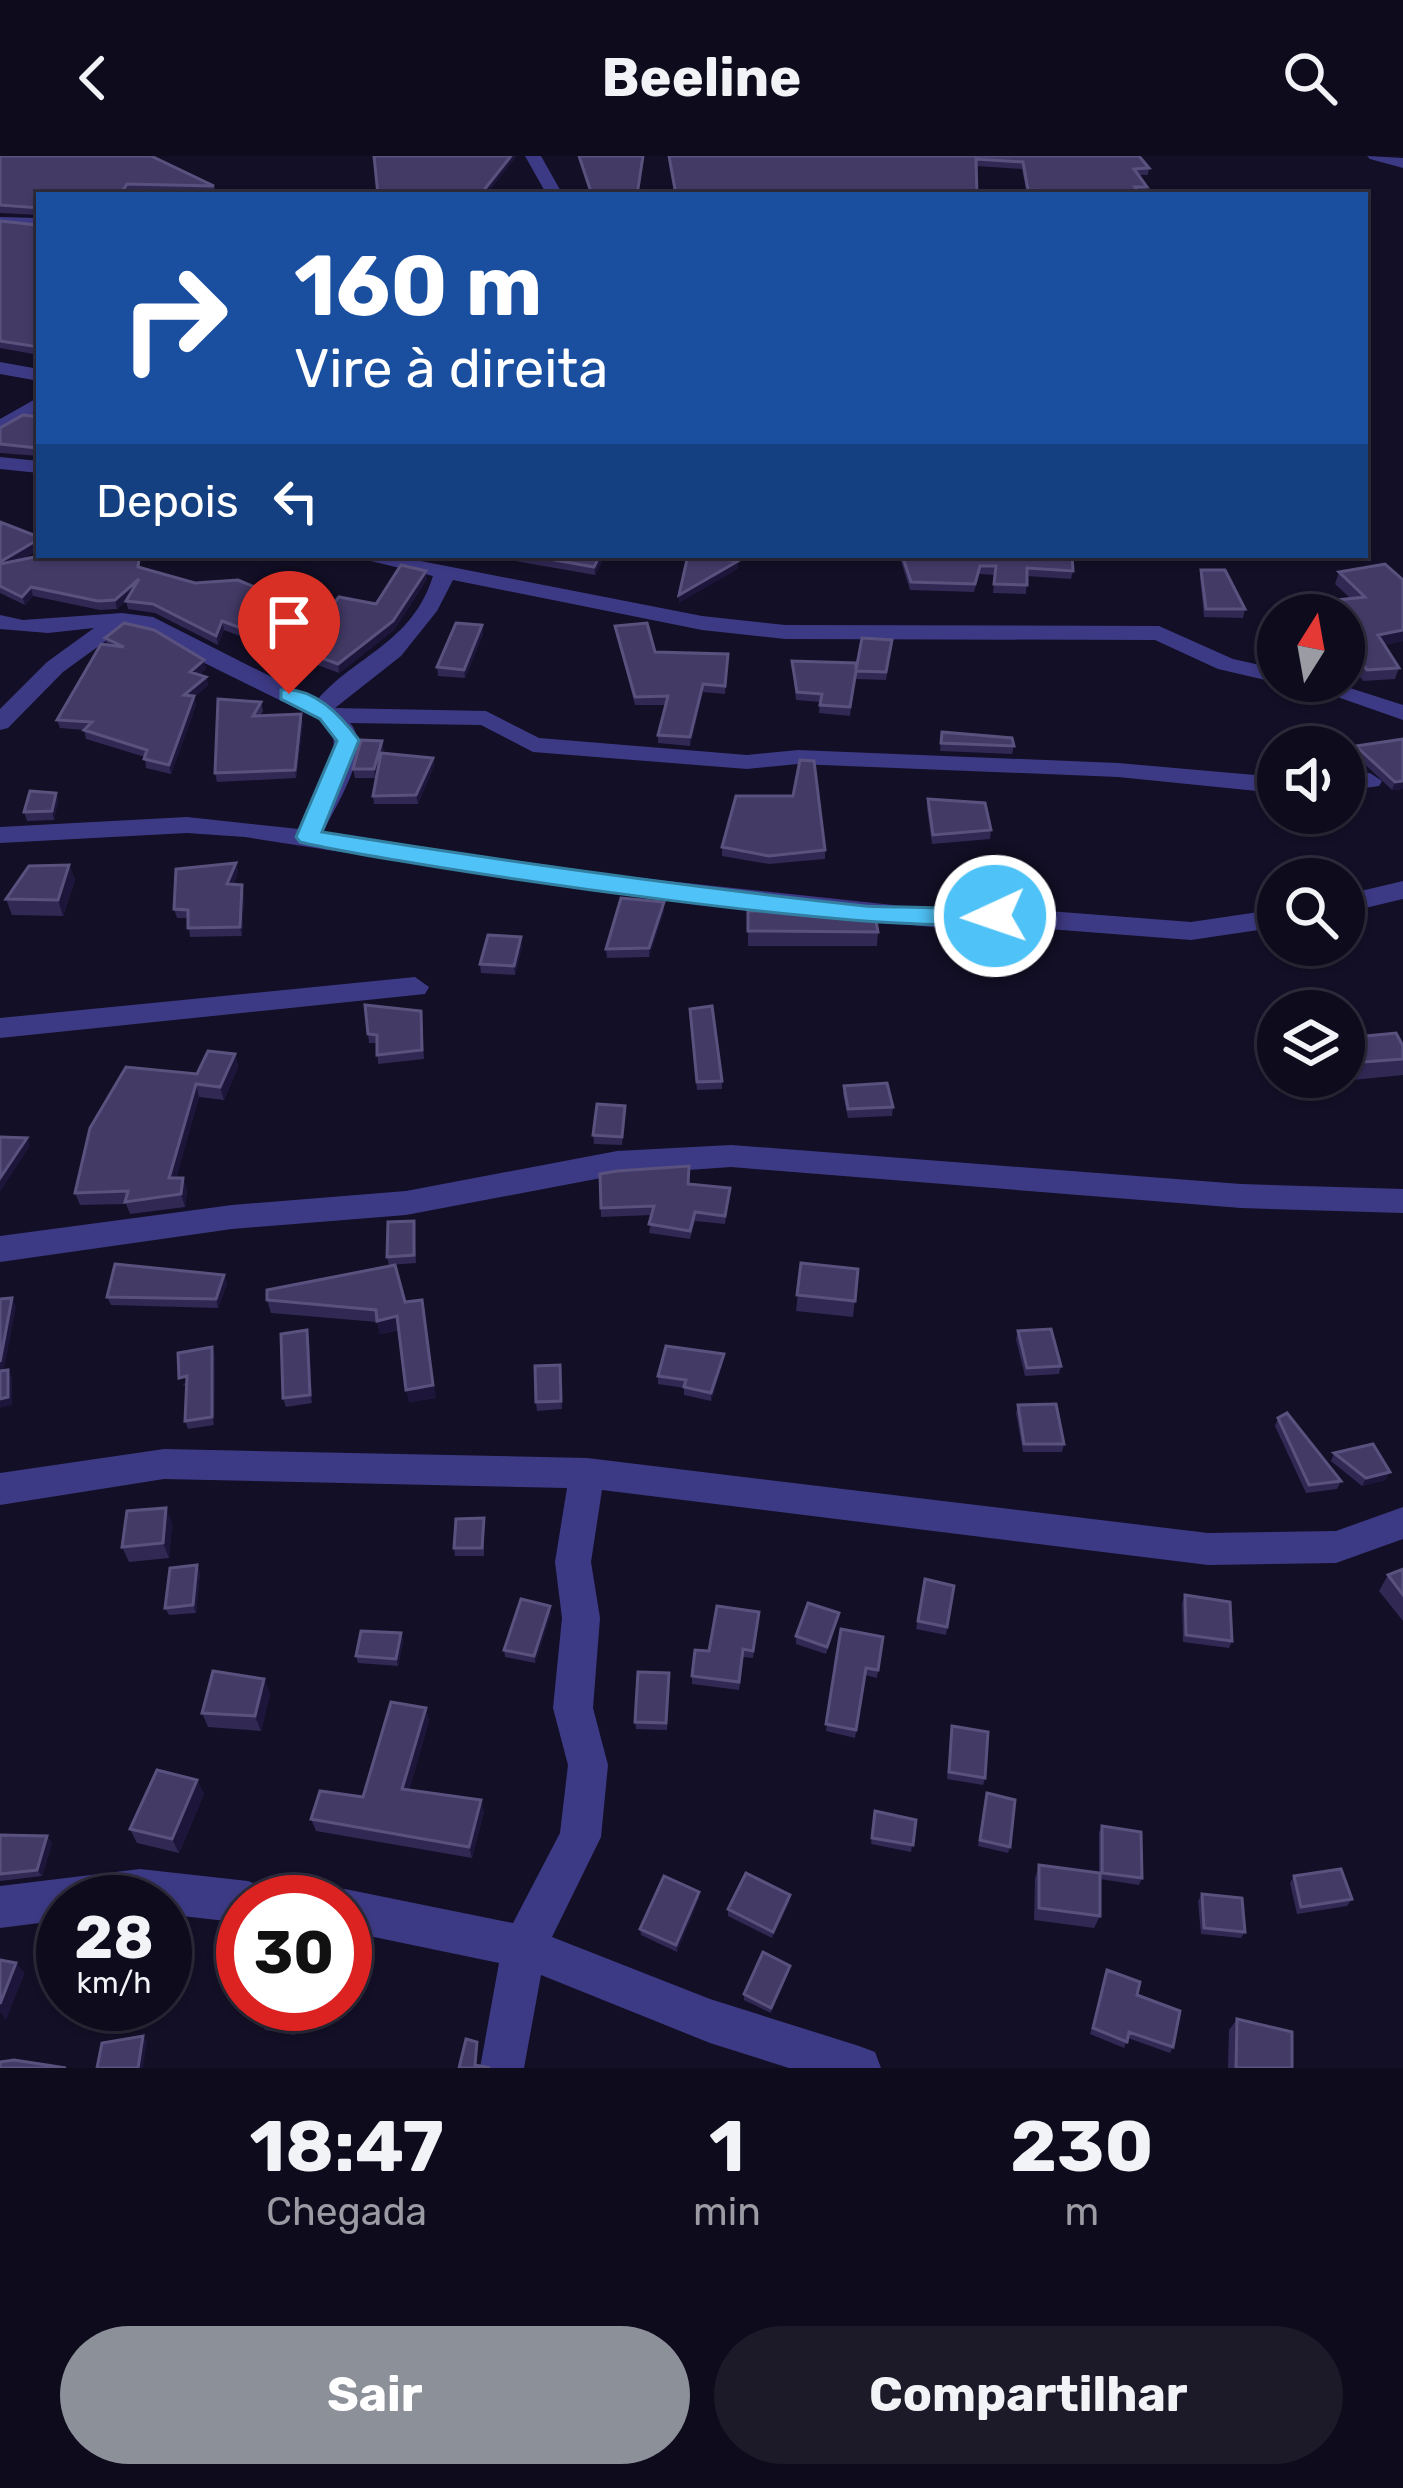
<!DOCTYPE html>
<html lang="pt">
<head>
<meta charset="utf-8">
<style>
	body { margin:0; font-family:Rubik,sans-serif; background:#1c1929; color:#f1f3f6; height:100vh; display:flex; flex-direction:column; font-size:45px; white-space:nowrap }
	* { box-sizing:border-box; margin:0 }
	p { font-size:39px; color:#9b9ba3 }
	.icon { flex:none; width:66px; height:66px; fill:none; stroke:currentColor; stroke-width:2; stroke-linecap:round; stroke-linejoin:round }
	.map { position:relative; height:1912px; overflow:hidden }
	.drawer { display:flex; flex-direction:column; background:#0e0b1c; flex:1 }
	.drawer>* { flex:none }
	.top-card { position:absolute; left:36px; top:36px; width:1332px; height:366px; border-radius:0px; box-shadow:0 3px 9px #0004,0 0 0 3px #2e2b3b; background:#1a4fa0; color:#fff; overflow:hidden }
	.needle { width:78px; rotate:11deg }
	.buttons { position:absolute; left:1257px; top:438px; display:grid; gap:24px }
	.buttons a { display:grid; place-items:center; width:108px; height:108px; border-radius:50%; background:#0e0b1c; box-shadow:0 3px 9px #0004,0 0 0 3px #2e2b3b; font-size:60px }
	.speed { position:absolute; left:36px; top:1719px; display:flex; gap:24px; font-size:60px; font-weight:700; text-align:center }
	.speed>* { display:grid; place-content:center; width:156px; height:156px; border-radius:50%; background:#0e0b1c; box-shadow:0 3px 9px #0004,0 0 0 3px #2e2b3b; line-height:1 }
	.speed small { font-size:30px; font-weight:400 }
	.speed .limit { border:18px solid #d22; background:#fff; color:#111 }
	.pin { position:absolute; display:grid; place-items:center; width:102px; height:102px; color:#fff; margin:-123px -51px; border-radius:50% 50% 50% 0; rotate:-45deg; box-shadow:0 0 12px #0007 }
	.pin .icon { rotate:45deg }
	.me { position:absolute; width:132px; margin:-66px; rotate:267deg; stroke-linejoin:round; filter:drop-shadow(0 0 9px #0008) }
	.turn { display:flex; align-items:center; gap:42px; height:252px; padding:0 60px; font-size:54px }
	.turn .icon { width:156px; height:156px; stroke-width:2.5 }
	.turn b { display:block; font-size:84px; line-height:102px }
	.then { display:flex; align-items:center; height:114px; padding:0 60px; background:#0003; gap:24px; font-size:45px }
	.eta { display:flex; justify-content:space-evenly; align-items:center; height:204px; text-align:center }
	.eta b { font-size:72px; font-weight:700; line-height:84px }
	.button { display:flex; gap:24px; margin-top:auto; padding:24px 60px }
	.button a { flex:1; height:138px; border-radius:72px; background:#8c9099; color:#fff; font-size:48px; font-weight:700; line-height:138px; text-align:center }
	.button a+a { background:#1c1929; color:#f1f3f6 }
	header { display:flex; justify-content:space-between; align-items:center; height:156px; padding:0 60px; background:#0e0b1c; font-size:54px; font-weight:700 }
	.map>svg:first-child { display:block }
	.lines { fill:none; stroke-linecap:round; stroke-linejoin:round }
	.minor { fill:#3d3a85; fill-rule:evenodd }
	.wall { fill:#312854 }
	.shaded-wall { fill:#1d163a }
	.building { fill:#433a66; stroke:#5a527e; stroke-width:3 }
	.route { fill:#4fc3f7; stroke:#337fa1; stroke-width:3 }
</style>
</head>
<body>
<header><svg class="icon" aria-label="back" viewBox="0 0 24 24"><path d="M15 5l-7 7 7 7"/></svg>Beeline<svg class="icon" aria-label="search" viewBox="0 0 24 24"><circle cx="10" cy="10" r="6"/><path d="M15 15l6 6"/></svg></header>
<div class="map">
<svg width="1403" height="1912" viewBox="0 0 1403 1912">
	<rect width="100%" height="100%" fill="#130f26"/>
	<g class="lines">
		<path class="minor" d="M525,0H541L563,39H547Z
			M1367,0L1403,2V12L1370,3Z
			M0,61L39,62V72L0,71Z
			M0,206L39,213V225L0,218Z
			M39,241V255L0,277V263Z
			M0,301L39,305V317L0,313Z
			M346,399H390L702,460L785,469L1159,470L1233,503L1278,513V525H1286L1278,527L1218,513L1155,484L785,483L702,474L453,424L437,455L401,500L335,552L486,555L539,582L747,599L798,594L1118,607L1278,621V637L1118,621L798,608L747,613L533,596L481,569L350,567C374,594 335,649 323,677L554,713L949,755L995,751L1191,766L1278,753V771L1191,784L995,769L949,773L554,729L245,681L187,677L0,687V671L187,661L299,673L334,597L333,577L320,564L178,494L158,478L125,471L63,516L8,572L0,574V553L47,506L94,472L48,477L0,473V459L23,464L122,457L153,461L317,544C356,499 412,487 433,420Z
			M1292,525H1328L1403,549V564Z
			M1370,617L1382,625L1379,630L1344,635V619Z
			M1403,725V743L1344,757V739Z
			M415,821L429,831L425,838L0,882V862Z
			M731,989L1241,1028L1403,1033V1057L1241,1052L731,1011L617,1019L406,1059L232,1073L0,1106V1080L232,1049L406,1035L617,995Z
			M164,1293L587,1302L1208,1377L1336,1375L1403,1351V1383L1336,1407L1208,1409L602,1334L591,1406L600,1462L593,1552L608,1609L601,1681L552,1781L710,1843L859,1890L875,1896L881,1912H789L710,1887L541,1819L524,1912H480L499,1807L345,1775V1746H327L330,1739L345,1733L513,1767L560,1677L568,1609L553,1552L562,1462L555,1406L567,1332L164,1323L0,1349V1317Z
			M140,1713L248,1725L263,1731L269,1746H243V1767L165,1758V1746H63V1764L0,1772V1730Z"/>
	</g>
	<path class="wall" d="M0,0L214,30L216,37L128,35L39,39V59L0,57Z
		M668,0H1139L1149,12L1148,19H1139L1147,31L1146,38L1141,39H1027L1022,13L976,10L977,39H675Z
		M39,59V199L0,192V65L37,69Z
		M39,261V300L0,297V298V272Z
		M0,366L39,393L21,404L141,412L323,460L376,448L427,423L394,474L339,517L224,474L218,489L155,457L128,453L126,445L117,453L100,454L33,440L25,449L0,437Z
		M425,399H447L443,405Z
		M481,399H605L595,419Z
		M899,399H1072L1073,415L1071,423L1027,420L1026,438L993,437L995,419L979,418L974,436L910,434Z
		M1385,408L1403,485L1384,489L1399,512L1395,523L1363,525L1344,499V459H1315L1314,457L1317,446L1351,443L1335,428L1339,416Z
		M1201,414L1245,453L1243,462L1204,461L1200,422Z
		M482,469L483,478L465,522L438,520L437,511Z
		M615,470L655,496L728,498L725,538L703,536L690,590L658,587V579L666,549H635L616,478Z
		M105,482L204,504L206,513L199,519L206,521L208,529L194,541L196,549L171,618L146,612L145,601L86,583L84,574L60,572L57,564L107,489Z
		M892,484L886,524L855,523L850,560L819,557L820,546L796,544L792,505L856,507Z
		M261,546L263,555L260,560L303,567L296,622L217,626L215,617Z
		M942,576L1014,590L1012,598L940,595Z
		M382,585L383,597L433,602L434,610L418,648H374L373,640L379,611L375,622H355L353,613Z
		M1356,590L1403,633L1392,634L1354,598Z
		M56,637L58,645L54,664L27,665L24,656Z
		M928,643L991,674L990,683L932,688L927,652Z
		M722,691L825,694V703L769,708L722,700Z
		M236,707L238,716L233,729L244,738L242,780L190,781L188,762H177L174,753Z
		M69,709L75,724L63,760L12,759L6,743Z
		M664,746V755L649,801L607,802L606,793Z
		M748,755L878,776L877,790H748Z
		M522,790L515,819L481,817L480,808Z
		M421,855L424,903L378,908L377,887H369L368,878Z
		M690,861L722,925V933L697,934Z
		M1344,882L1403,890V919L1343,925L1342,921H1344Z
		M235,898L238,911L224,944L199,941L176,1022H183L187,1034L185,1051L130,1058L126,1048L80,1049L75,1037L197,918Z
		M844,930L893,951L892,960L848,962L843,938Z
		M625,950L622,989L594,988L593,979Z
		M600,1018L730,1032L725,1068L695,1065L690,1083L649,1077L652,1059L601,1061Z
		M414,1065L416,1107L389,1109L387,1101Z
		M801,1107L858,1113L853,1161L796,1155Z
		M224,1119L227,1127L218,1152L111,1149L107,1141Z
		M267,1144L405,1146L436,1242L409,1246L399,1174L380,1178L377,1166L271,1157Z
		M1018,1175L1061,1210L1059,1218L1025,1220L1016,1183Z
		M309,1182L312,1247L286,1251L283,1242Z
		M215,1199L214,1269L188,1273L185,1265L186,1229L182,1230Z
		M723,1206L711,1245L684,1239V1232L658,1228V1220Z
		M560,1209L562,1253L537,1255L536,1246Z
		M1018,1249L1064,1288L1062,1296H1023L1016,1257Z
		M1278,1262L1341,1325L1337,1333L1306,1337L1275,1270Z
		M1334,1297L1390,1316L1385,1324L1362,1330L1331,1305Z
		M484,1362V1400H455L454,1392Z
		M172,1367L169,1402L129,1406L122,1391Z
		M197,1409L200,1417L196,1457L169,1459L165,1452Z
		M1403,1413V1465L1379,1435L1388,1419Z
		M925,1423L954,1430L946,1479L916,1473Z
		M1185,1439L1232,1485L1229,1492L1183,1486L1182,1447Z
		M759,1456L753,1502L743,1501L739,1534L692,1528V1520L709,1495Z
		M551,1457L535,1507L505,1501L504,1494Z
		M839,1457L826,1498L796,1488V1480Z
		M841,1473L883,1481L877,1522L865,1519L855,1582L826,1575Z
		M401,1477L403,1485L398,1510L358,1507L356,1500Z
		M669,1517L667,1574L636,1573L635,1566Z
		M264,1523L270,1538L261,1575L208,1571L202,1557Z
		M426,1552L429,1565L409,1634L484,1656L472,1702L316,1675L311,1663L363,1641Z
		M952,1570L985,1622L983,1629L947,1623Z
		M197,1624L204,1638L179,1697L137,1687L130,1673Z
		M987,1637L1010,1691L1008,1697L978,1690Z
		M875,1655L916,1664L911,1696L871,1688Z
		M1102,1670L1142,1722L1139,1729L1100,1723V1760L1094,1772L1034,1764L1035,1722L1039,1709L1099,1717V1676Z
		M0,1679L52,1687L42,1720L0,1725Z
		M1294,1720L1352,1743L1347,1750L1297,1758L1290,1727Z
		M699,1736V1742L677,1796L641,1779L640,1773Z
		M1202,1738L1245,1776L1241,1782L1201,1778L1198,1745Z
		M790,1745L772,1782L728,1760V1753Z
		M790,1810L789,1816L771,1857L744,1844V1838Z
		M1107,1814L1137,1839L1173,1891L1170,1897L1128,1882L1124,1892L1090,1878Z
		M303,1848L295,1879L265,1874L262,1868Z
		M1237,1863L1292,1912H1228L1229,1874Z"/>
	<path class="shaded-wall" d="M511,0H517L486,39H480Z
		M39,383V393L0,416V406Z
		M600,399H605L595,419L594,411Z
		M738,405V413L679,447V439Z
		M426,415L427,423L394,474L339,517L338,508Z
		M139,423L141,431L117,453L115,444Z
		M31,431L33,440L25,449L22,441Z
		M222,465L224,474L218,489L216,480Z
		M482,469L483,478L465,522L464,514Z
		M1403,474V485L1374,491L1378,479Z
		M204,504L206,513L192,524L190,516Z
		M206,521L208,529L194,541L196,549L171,618L169,609L184,539Z
		M703,528V536L690,590V581Z
		M301,558L303,567L296,622L295,614Z
		M382,585L384,594L375,622L374,613Z
		M433,602L434,610L418,648L416,639Z
		M1403,625V633L1392,634L1395,626Z
		M56,637L58,645L54,664L52,655Z
		M236,707L238,716L229,737L227,728Z
		M69,709L75,724L63,760L58,744Z
		M242,729L244,738L242,780L240,771Z
		M664,746V755L649,801V792Z
		M521,781L522,790L515,819L514,810Z
		M235,898L238,911L224,944L220,931Z
		M196,928L199,941L173,1035L169,1022Z
		M27,982L30,990L0,1036V1022Z
		M183,1022L187,1034L185,1051L181,1038Z
		M224,1119L227,1127L218,1152L216,1143Z
		M12,1142L16,1151L2,1224L0,1220V1206Z
		M422,1144L436,1242L409,1246L406,1234Z
		M397,1160L400,1173L380,1178L377,1165Z
		M307,1174L309,1182L312,1247L310,1239Z
		M212,1191L215,1199L214,1269L212,1261Z
		M724,1198L723,1206L711,1245V1237Z
		M8,1214L12,1222V1249L0,1252V1243Z
		M1390,1316L1385,1324L1362,1330L1366,1322Z
		M166,1352L172,1367L169,1402L163,1387Z
		M197,1409L200,1417L196,1457L193,1449Z
		M550,1450L551,1457L535,1507L534,1500Z
		M401,1477L403,1485L398,1510L396,1503Z
		M264,1523L270,1538L261,1575L255,1560Z
		M426,1552L429,1565L406,1645L402,1633Z
		M197,1624L204,1638L179,1697L172,1683Z
		M481,1644L484,1656L472,1702L469,1691Z
		M47,1680L52,1687L42,1720L37,1714Z
		M699,1736V1742L677,1796L676,1789Z
		M790,1739V1745L772,1782L773,1776Z
		M16,1807L25,1817L6,1864L0,1856V1848Z
		M790,1810L789,1816L771,1857V1852Z
		M298,1848H303L295,1879L292,1873Z
		M143,1880L147,1885L143,1912H138Z"/>
	<path class="building" d="M0,0H151L214,30L127,28L120,39H39V52L0,49Z
		M374,0H511L480,39H378Z
		M579,0H643L637,39H592Z
		M669,0H1139L1149,12L1134,13L1147,31H1135L1141,39H1054L1052,35L1028,34L1023,6L976,3L977,39H676Z
		M39,59V191L0,185V65L37,69Z
		M23,259L39,261V296L37,292L0,288V272Z
		M0,366L39,381V383L0,406Z
		M44,399H102L139,403L138,411L195,427L238,424L323,460L339,441L376,448L401,409L426,415L393,465L338,508L222,465L216,480L153,448L126,445L139,423L115,444L98,445L31,431L22,441L0,430V408Z
		M527,399H600L594,411Z
		M688,399L738,405L679,439Z
		M902,399H1072L1073,415L1027,412V429L994,428L996,410H980L975,428L911,426Z
		M1385,408L1403,424V474L1378,479L1399,512L1367,514L1344,483V459H1326L1317,446L1365,441L1339,416Z
		M1201,414H1225L1245,453H1206Z
		M124,467L154,474L204,504L190,516L206,521L184,539L194,540L169,609L144,603L147,594L84,574L92,566L57,564L101,488L124,491L105,482Z
		M456,467L482,469L464,514L437,511Z
		M647,467L655,496L728,498L725,530L703,528L690,581L658,579L668,540L635,541L615,470Z
		M862,482L892,484L886,516L856,515L850,551L820,549L822,538L797,536L792,505L856,507V514Z
		M218,543L261,546L253,560L301,558L295,614L215,617Z
		M942,576L1012,582L1014,590L941,587Z
		M1403,583V625L1395,626L1356,590Z
		M361,584L382,585L374,613H353Z
		M381,597L433,602L416,639L373,640Z
		M800,604L814,605L825,694L769,700L722,691L736,640H793Z
		M30,635L56,637L52,655L24,656Z
		M928,643L985,647L991,674L933,679Z
		M236,707L227,728L242,729L240,771L188,772V754L174,753L176,713Z
		M69,709L58,744L6,743L29,710Z
		M621,742L664,746L649,792L606,793Z
		M874,754L878,776L748,775V755Z
		M488,779L521,781L514,810L480,808Z
		M365,849L421,855L422,894L377,899V879L368,878Z
		M712,850L722,925L697,926L690,853Z
		M1396,877L1403,890V903L1350,907L1344,896V882Z
		M208,895L235,898L220,931L196,928L169,1022H183L181,1038L125,1046L128,1035L75,1037L90,972L126,911L197,918Z
		M887,927L893,951L848,953L844,930Z
		M597,948L625,950L622,981L593,979Z
		M0,981L27,982L0,1022Z
		M689,1010L688,1028L730,1032L725,1060L695,1056L690,1075L649,1068L654,1050L601,1052L600,1018L617,1015Z
		M414,1065V1099L387,1101L388,1066Z
		M801,1107L858,1113L855,1145L797,1139Z
		M115,1108L224,1119L216,1143L107,1141Z
		M395,1109L405,1146L422,1144L433,1229L406,1234L397,1160L377,1165L376,1154L267,1144V1134Z
		M12,1142L0,1206V1143Z
		M1051,1173L1061,1210L1027,1212L1018,1175Z
		M307,1174L310,1239L283,1242L281,1178Z
		M666,1190L724,1198L711,1237L684,1231L686,1224L658,1220Z
		M212,1191V1261L185,1265L187,1220L179,1222L178,1197Z
		M560,1209L561,1245L536,1246L535,1210Z
		M8,1214V1241L0,1243V1215Z
		M1056,1248L1064,1288H1024L1018,1249Z
		M1287,1257L1341,1325L1309,1329L1278,1262Z
		M1373,1288L1390,1316L1366,1322L1334,1297Z
		M166,1352L163,1387L122,1391L127,1355Z
		M484,1362L482,1392H454L456,1363Z
		M197,1409L193,1449L165,1452L170,1412Z
		M1403,1413V1439L1388,1419Z
		M925,1423L954,1430L947,1471L918,1465Z
		M1185,1439L1230,1446L1232,1485L1186,1479Z
		M521,1443L550,1450L534,1500L504,1494Z
		M808,1447L839,1457L827,1491L796,1480Z
		M717,1450L759,1456L753,1495L743,1493L739,1526L692,1520L695,1494L709,1495Z
		M841,1473L883,1481L878,1514L866,1512L856,1574L826,1568Z
		M361,1475L401,1477L396,1503L356,1500Z
		M213,1515L264,1523L255,1560L202,1557Z
		M638,1516L669,1517L666,1567L635,1566Z
		M391,1546L426,1552L402,1633L481,1644L469,1691L311,1663L320,1635L363,1641Z
		M952,1570L988,1576L985,1622L949,1616Z
		M157,1614L197,1624L172,1683L130,1673Z
		M987,1637L1015,1644L1010,1691L980,1684Z
		M875,1655L916,1664L913,1689L872,1682Z
		M1102,1670L1141,1676L1142,1722L1102,1717Z
		M0,1679L47,1680L37,1714L0,1718Z
		M1039,1709L1100,1717V1760L1039,1752Z
		M1341,1713L1352,1743L1301,1751L1294,1720Z
		M746,1717L790,1739L773,1776L728,1753Z
		M664,1720L699,1736L676,1789L640,1773Z
		M1202,1738L1242,1742L1245,1776L1204,1772Z
		M763,1796L790,1810L771,1852L744,1838Z
		M0,1804L16,1807L0,1848Z
		M1107,1814L1140,1826L1137,1839L1180,1855L1173,1891L1129,1876L1127,1886L1093,1872Z
		M268,1848H298L292,1873L262,1868Z
		M1237,1863L1292,1876V1912H1236Z
		M143,1880L138,1912H97L102,1887Z
		M466,1883L477,1886L475,1909L490,1912H459Z
		M14,1904L66,1912H0V1906Z"/>
	<path class="route" d="M281,534C314,530 341,560 359,584L322,676C502,705 683,730 865,750C890,752 997,750 1007,760C973,797 379,706 300,686L296,681L337,585L320,563L281,543Z"/>
</svg>
<div class="buttons">
<a><svg class="needle" viewBox="-14 -14 28 28"><path d="M0-13l5 13h-10z" fill="#e53935"/><path d="M0 13l5-13h-10z" fill="#9b9ba3"/></svg></a>
<a><svg class="icon" aria-label="sound" viewBox="0 0 24 24"><path d="M4 9h4l5-4v14l-5-4H4zM17 9q2 3 0 6"/></svg></a>
<a><svg class="icon" aria-label="search" viewBox="0 0 24 24"><circle cx="10" cy="10" r="6"/><path d="M15 15l6 6"/></svg></a>
<a><svg class="icon" aria-label="layers" viewBox="0 0 24 24"><path d="M12 4l9 5-9 5-9-5zM3 14l9 5 9-5"/></svg></a>
</div>
<div class="speed"><div>28<small>km/h</small></div><div class="limit">30</div></div>
<div class="pin" style="left:289px;top:538px;background:#d93025"><svg class="icon" aria-label="arrive" viewBox="0 0 24 24"><path d="M6 21V4h12l-3 4 3 4H6"/></svg></div>
<svg class="me" style="left:995px;top:760px" viewBox="-20 -20 40 40"><circle r="17" fill="#4fc3f7" stroke="#fff" stroke-width="3"/><path d="M0-11L8 9 0 5-8 9z" fill="#fff"/></svg>
<div class="top-card">
<div class="turn"><svg class="icon" aria-label="right" viewBox="0 0 24 24"><path d="M7 20v-9h11M14 6l5 5-5 5"/></svg><div><b>160 m</b>Vire à direita</div></div>
<div class="then">Depois<svg class="icon" aria-label="left" viewBox="0 0 24 24"><path d="M17 20v-9H6M10 6l-5 5 5 5"/></svg></div>
</div>
</div>
<section class="drawer">
<div class="eta">
<div><b>18:47</b><p>Chegada</p></div>
<div><b>1</b><p>min</p></div>
<div><b>230</b><p>m</p></div>
</div>
<div class="button"><a>Sair</a><a>Compartilhar</a></div>
</section>
</body>
</html>
